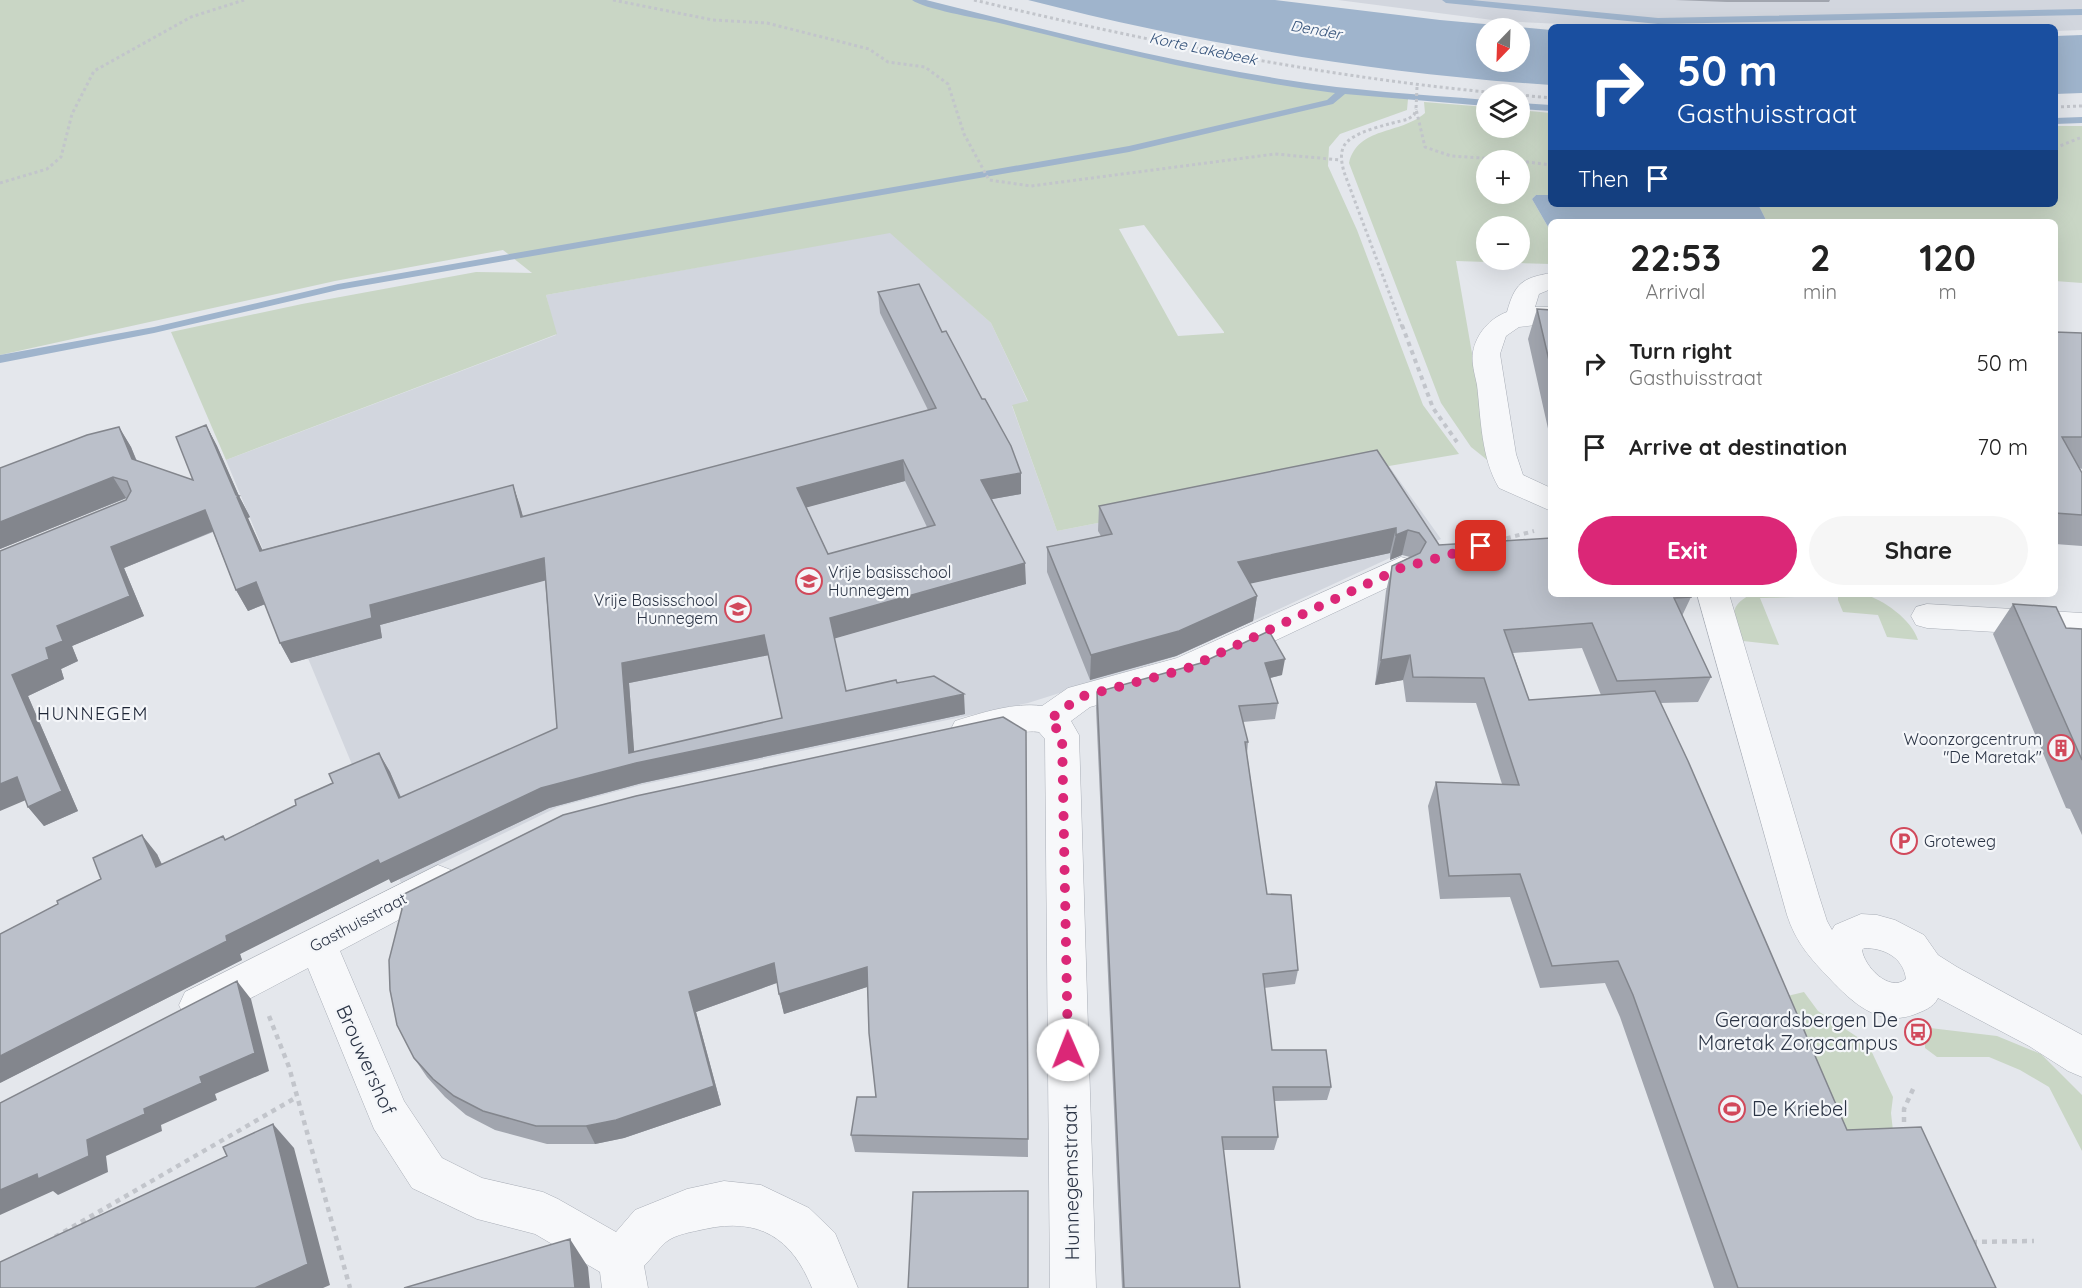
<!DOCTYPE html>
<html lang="en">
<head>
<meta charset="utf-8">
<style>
	body { margin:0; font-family:Quicksand,sans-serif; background:#f6f6f6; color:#222; height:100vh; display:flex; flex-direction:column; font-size:22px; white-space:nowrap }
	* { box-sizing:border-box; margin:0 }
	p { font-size:20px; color:#767676 }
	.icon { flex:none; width:33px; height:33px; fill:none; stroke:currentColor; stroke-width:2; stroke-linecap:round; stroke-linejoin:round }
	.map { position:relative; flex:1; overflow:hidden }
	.drawer { position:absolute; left:1548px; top:219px; width:510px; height:378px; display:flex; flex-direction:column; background:#fff; border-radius:9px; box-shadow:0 6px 24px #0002 }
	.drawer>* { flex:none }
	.guide { position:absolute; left:1548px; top:24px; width:510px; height:183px; border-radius:9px; box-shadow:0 6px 24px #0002; background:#1a4fa0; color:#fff; overflow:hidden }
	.needle { width:39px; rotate:203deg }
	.tools { position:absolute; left:1476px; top:18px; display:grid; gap:12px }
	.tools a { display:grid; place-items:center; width:54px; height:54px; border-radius:50%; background:#fff; box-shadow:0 6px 24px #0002; font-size:30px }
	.pin { position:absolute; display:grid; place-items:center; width:51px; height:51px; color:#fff; margin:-26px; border-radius:12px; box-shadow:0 3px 9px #0006 }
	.me { position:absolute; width:66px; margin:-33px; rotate:359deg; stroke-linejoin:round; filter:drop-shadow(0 0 4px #0008) }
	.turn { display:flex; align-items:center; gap:21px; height:126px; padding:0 30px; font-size:27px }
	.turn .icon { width:78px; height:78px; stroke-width:2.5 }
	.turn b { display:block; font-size:42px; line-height:51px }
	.then { display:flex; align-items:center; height:57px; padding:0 30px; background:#0003; gap:12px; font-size:22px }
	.eta { display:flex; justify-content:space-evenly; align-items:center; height:102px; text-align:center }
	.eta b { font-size:36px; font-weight:700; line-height:42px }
	.action { display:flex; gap:12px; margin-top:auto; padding:12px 30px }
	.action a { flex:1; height:69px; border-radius:36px; background:#db2777; color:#fff; font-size:24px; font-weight:700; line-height:69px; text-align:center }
	.action a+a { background:#f6f6f6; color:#222 }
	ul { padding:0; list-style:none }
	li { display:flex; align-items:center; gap:18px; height:84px; padding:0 30px }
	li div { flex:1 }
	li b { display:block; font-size:22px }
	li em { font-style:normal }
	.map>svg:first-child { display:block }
	.built { fill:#d2d6de }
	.green { fill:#c9d6c5; fill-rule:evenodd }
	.water { fill:#9fb4cc; fill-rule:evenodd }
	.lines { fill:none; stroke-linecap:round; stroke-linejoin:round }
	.stream { fill:#9fb4cc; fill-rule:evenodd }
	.minor-casing { stroke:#a9aeb7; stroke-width:1 }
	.path-far2 { stroke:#c2c5cb; stroke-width:3; stroke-dasharray:3 3; stroke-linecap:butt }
	.path-far1 { stroke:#c2c5cb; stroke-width:4; stroke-dasharray:4.5 4.5; stroke-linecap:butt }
	.path { stroke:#c2c5cb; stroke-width:4.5; stroke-dasharray:5 5; stroke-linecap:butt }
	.minor { fill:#f7f8fa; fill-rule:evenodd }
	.wall { fill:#a1a5ae; fill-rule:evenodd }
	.shaded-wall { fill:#83868d }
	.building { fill:#bbc0ca; stroke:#83868d; stroke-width:1.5; fill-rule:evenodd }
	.route { stroke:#db2777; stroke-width:10; stroke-dasharray:0 18 }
	.labels { text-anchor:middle; stroke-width:4.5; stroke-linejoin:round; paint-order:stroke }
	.far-water-label { font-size:15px; font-style:italic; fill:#34527a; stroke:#f4f6f9 }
	.poi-label { font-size:16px; fill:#2b3445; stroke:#f4f6f9; text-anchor:start }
	.street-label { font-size:16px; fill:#2b3445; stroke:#f4f6f9 }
	.neighbourhood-label { font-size:18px; letter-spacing:1.5px; fill:#1d2536; stroke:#f4f6f9 }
	.near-poi-label { font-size:20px; fill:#2b3445; stroke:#f4f6f9; text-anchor:end }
	.near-street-label { font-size:20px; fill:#2b3445; stroke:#f4f6f9 }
</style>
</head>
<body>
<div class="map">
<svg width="2082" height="1288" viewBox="0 0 2082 1288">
	<rect width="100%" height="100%" fill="#e4e7ec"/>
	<path class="built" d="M1338,0H2082V30L2055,31V27H1627L1500,21Z
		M891,232L991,323L1028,402L1012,406L1057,531L1389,466L1441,539L1415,551L1392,557L1177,656L1028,703L641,785L558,807L401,883L226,460L556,335L546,295Z"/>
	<path class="green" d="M0,0H916C1079,41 1241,79 1408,99L1407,110L1340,134L1329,147L1328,166L1357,230L1423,405L1459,454L1389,466L1057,531L1012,405L1028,401L991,323L890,233L546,295L557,334L226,460L171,332L302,304L476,272L532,273L503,250L335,281L0,355ZM1144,225L1224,332V333L1178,336L1119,229Z
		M1424,102L1486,107V128H1520V110L1551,113V195H1536L1532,199L1551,232V264L1456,261L1491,463L1471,447L1441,403L1349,163C1358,126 1400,135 1425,113ZM1486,160H1520V194H1486ZM1486,226H1520V260H1486Z
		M2055,126H2082V283L2055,281V222H1767L1758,204H2055Z
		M1751,594H1794L1795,597L1760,598L1779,645L1743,641C1735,616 1725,609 1751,594Z
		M1838,594C1846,594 1855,593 1863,594C1883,599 1912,620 1918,640L1887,637L1878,615L1843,612L1838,600Z
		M1804,992L1818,1011L1868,1044L1893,1097L1891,1113L1893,1131L1829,1151L1766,1001Z
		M1930,1028L1997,1036L2041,1054L2082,1095V1151L2049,1087L2020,1070L1989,1057H1937L1925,1048V1032Z"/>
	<path class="water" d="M1028,0H1275L1440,20L1551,30V85C1374,73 1199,44 1028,0ZM1486,28H1520V62H1486Z
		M2082,35V93L2055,94V36Z
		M1536,195H1551V204H1758L1767,222H1551V232L1532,199Z"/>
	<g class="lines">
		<path class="stream" d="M912,0H926C1046,30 1165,61 1287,80C1353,91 1419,94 1486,100V106L1345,94L1333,104L1129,152L338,290L154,333L0,363V355L154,327L338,284L1129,146L1327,100L1335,93C1220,78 1107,50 995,22C977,18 924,9 912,0Z
			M1442,0H1472L1658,18L2082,9V15L1658,24L1446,3Z
			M1520,103L1551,105V111L1520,109Z
			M2082,117V123L2055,124V118Z"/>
		<defs>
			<path id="minor" d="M1551,273V289L1539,294L1535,307H1551V323L1519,327L1506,336L1500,354L1516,454L1523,475L1551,488V511L1499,488C1481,458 1481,418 1477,385C1475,375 1471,362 1473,352C1476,334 1490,318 1507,312C1515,283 1522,278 1551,273Z
				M1401,557L1412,560L1417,568L1412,576L1198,677L1090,707L1071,721L1079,735L1096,1288H1050L1045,739L1039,732C1010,728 982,750 955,741L950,731L955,721C981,713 1015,702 1042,706L1068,688L1177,658Z
				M1697,594H1729L1819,896L1827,921L1832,930L1835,925L1861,914L1877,915L1895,920L1924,935L1938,955L1957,967L2082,1035V1077L2068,1071L2029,1046L1938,998C1933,1008 1923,1011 1913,1015C1878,1027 1852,1002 1830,979C1811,959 1796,943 1787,915ZM1864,948C1884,948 1903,957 1906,979C1889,993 1864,966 1862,950Z
				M1927,604L2082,613V637L1927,628L1916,625L1911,616L1916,607Z
				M438,865L451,870L457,881L451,892L340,951L404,1101L442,1158L482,1178L543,1192L558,1199L616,1232L635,1210L687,1189L724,1181L761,1185L809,1208L835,1233L858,1288H812C792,1238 759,1217 705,1229C692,1232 676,1234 666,1242C658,1249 651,1259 644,1266L648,1288H602L600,1272L535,1234L477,1219L412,1188L374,1129L308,968L213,1018L199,1023L185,1018L179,1005L185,992Z"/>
		</defs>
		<use href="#minor" class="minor-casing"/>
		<path class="path-far2" d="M613,0L713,20L767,23L869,49L888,62L925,67L948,84L964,134L989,180L1031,186L1275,154L1341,160
			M974,0C1151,42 1327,78 1508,94
			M1417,87L1416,109L1425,147L1451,156L1513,160
			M1520,95L1551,98
			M2055,107L2082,106
			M2055,148L2082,137
			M1520,161L1551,165
			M0,183L47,169L61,157L72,114L94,71L191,17L244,0
			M1402,327L1344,172C1342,164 1340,156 1343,148C1349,131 1392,124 1408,119L1414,115L1416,109"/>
		<path class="path-far1" d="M1402,325L1433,408L1457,442
			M1489,543L1534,531"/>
		<path class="path" d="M269,1016L289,1067L350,1288
			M1904,1132V1109L1914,1087
			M55,1237L297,1097
			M1972,1242L2034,1241"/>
		<use href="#minor" class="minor"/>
	</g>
	<path class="wall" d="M1675,0H1830L1829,2H1727Z
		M878,292L1021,494L992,499L1026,584L834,638L846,691L897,683L965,714L642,783L549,808L391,883L389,879L240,954L242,960L0,1083L157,854L162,864L223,836L226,840L296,805L379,753L390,772L401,797L557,728L545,580L380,625L382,638L291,663L280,643L265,604L248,611L236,590L213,532L124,568L144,616L72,646L78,661L61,669L64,679L28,696L78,811L44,826L28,807L0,551L126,500L127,498L0,549V468L119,427L131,447L137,461L193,480L206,425L217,446L239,496L250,517L248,518L262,550L513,485L523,517L928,410L880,313ZM905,481L927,527L828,554L806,507ZM769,655L782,718L634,752L629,683Z
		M1537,309L1551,310V442L1528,339Z
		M2055,332L2082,333V469L2080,468L2082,473V546L2055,544Z
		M1377,450L1439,545L1691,597L1682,616L1711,677L1698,702L1660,703L1847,1130L1996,1288H1714L1620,1017L1605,983L1540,988L1510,897L1440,899L1428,806L1436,782L1502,784L1476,703L1406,702L1403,680L1375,685L1386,591L1392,566L1410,557L1402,555L1390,560V553L1250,583L1257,596L1253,621L1176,656L1090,680L1047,572V547L1101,536L1098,531L1099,506ZM1582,648L1601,695L1529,700L1513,653Z
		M2013,604L2066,628L2082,629V835L2070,809L2066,808L1993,634Z
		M1282,675L1270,678L1278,703L1275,719L1243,722L1248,742L1247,754L1267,894L1298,970L1295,984L1264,988L1272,1050L1331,1087L1327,1100L1274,1101L1278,1137L1274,1150H1223L1240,1288H1122L1096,708L1097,692Z
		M1026,731L1028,1157L855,1152L851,1135L876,1097L867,987L784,1014L777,983L696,1012L721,1105L624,1138L595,1144H547L495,1130L466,1115L445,1097L427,1077L414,1058Z"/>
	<path class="shaded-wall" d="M206,425L217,446L239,496L250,517L248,518L272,571L260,551Z
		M119,427L131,447L144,480L132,459Z
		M903,460L905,481L801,509L797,488Z
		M1021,473V494L982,501L981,480Z
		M113,477L126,498L0,549V522Z
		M513,485L520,506L529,538L521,517Z
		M205,510L216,530L124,568L144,616L72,646L78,661L61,669L64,679L28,696L78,811L44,826L28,807L12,675L46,648L57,626L111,547Z
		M1396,528L1390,553L1235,587L1238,562Z
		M1408,530L1402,555L1390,560L1396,535Z
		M544,558L551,579L380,625L382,638L291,663L280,643L370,605Z
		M1025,563L1026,584L833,639L830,618Z
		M256,582L268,603L248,611L236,590Z
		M1257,596L1253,621L1176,656L1090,680L1091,655Z
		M764,635L769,655L629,683L635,763L964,694L965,714L642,783L549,808L391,883L389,879L240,954L242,960L0,1083V1056L226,936L378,860L541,788L629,753L622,663Z
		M1410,655L1403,680L1375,685L1381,660Z
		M1285,659L1282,675L1262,680L1265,663Z
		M379,753L390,772L409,817L399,798Z
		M17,777L33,797L0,811V784Z
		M142,835L157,854L171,886L156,867Z
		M774,963L779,982L696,1012L721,1105L624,1138L595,1144L586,1126L689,992Z
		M867,967L870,986L784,1014L779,994Z
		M237,981L251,999L269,1071L215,1094L217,1100L161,1125L162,1131L106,1156L108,1172L58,1195L53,1191L0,1215V1190L87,1140L200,1077Z
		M273,1124L294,1148L330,1285L323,1288H255Z
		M570,1239L588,1267L590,1288H575Z"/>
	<path class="building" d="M919,284L942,332L946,331L982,399H985L1011,446L1021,473L981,480L1025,563L830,618L846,691L896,680L897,683L934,676L964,694L636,763L541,788L380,864L378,860L226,936L227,941L0,1056V934L58,904L57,901L101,879L93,858L142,835L156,867L223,836L225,840L296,805L295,800L333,783L329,774L379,753L399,798L557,728L544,558L370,605L372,618L280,643L256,582L236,590L205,510L111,547L130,596L57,626L63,641L46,648L49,659L12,675L62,791L28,807L17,777L0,784V551L126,500L131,491L127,481L113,477L0,522V468L87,435L119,427L132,459L193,480L176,437L206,425L236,495L239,496L237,497L260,551L513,485L521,517L936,408L878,292ZM903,460L935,525L828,554L797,488ZM764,635L782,718L629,753L622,663Z
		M1537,309L1551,310V369Z
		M2055,332L2082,333V437H2062L2082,473V515L2055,513Z
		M1377,450L1439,545L1551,538V594H1690L1691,597L1674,598L1711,677L1617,681L1592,623L1504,630L1529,700L1655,691L1688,761L1847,1130L1921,1127L1996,1288H1738L1633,995L1618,961L1552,966L1520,874L1449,876L1436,782L1519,785L1484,678L1413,677L1410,655L1381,660L1392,566L1420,553L1426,542L1419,533L1408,530L1396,535V528L1238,562L1257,596L1179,631L1091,655L1047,547L1112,534L1099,506Z
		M2013,604L2056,607L2066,628L2082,629V760Z
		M1269,631L1285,659L1265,663L1278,703L1239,706L1248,742H1245L1267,894L1291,895L1298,970L1263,974L1272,1050H1326L1331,1087H1273L1278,1137H1222L1240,1288H1124L1097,692L1201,663Z
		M1003,717L1026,731L1028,1139L851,1135L857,1097H876L869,1033L867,967L779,994L774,963L689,992L714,1086L616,1120L586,1126H536L483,1111L454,1096L433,1079L414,1058L397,1025L390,990L389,960L402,909L396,898L563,815L636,796Z
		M237,981L255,1053L200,1077L202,1083L144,1109L145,1114L87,1140L89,1156L38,1179L37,1174L0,1190V1103Z
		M273,1124L308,1264L255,1288H0V1262L227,1156L223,1147Z
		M1028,1191V1288H908L913,1192Z
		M570,1239L575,1288H404Z"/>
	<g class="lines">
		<path class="route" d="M1068,1050L1062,735L1049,720L1080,697L1186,669L1401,568L1481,546"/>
	</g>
	<defs>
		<symbol id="school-ring" viewBox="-11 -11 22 22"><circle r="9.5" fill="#f4f6f9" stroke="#d1495b" stroke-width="1.5"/><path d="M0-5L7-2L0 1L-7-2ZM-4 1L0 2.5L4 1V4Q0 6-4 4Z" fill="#d1495b"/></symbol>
		<symbol id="building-ring" viewBox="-11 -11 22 22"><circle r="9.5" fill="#f4f6f9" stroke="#d1495b" stroke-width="1.5"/><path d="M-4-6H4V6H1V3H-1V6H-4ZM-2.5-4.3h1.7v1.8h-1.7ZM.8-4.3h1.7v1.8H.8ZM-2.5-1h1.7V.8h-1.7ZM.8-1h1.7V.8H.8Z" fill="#d1495b"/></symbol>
		<symbol id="parking-ring" viewBox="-11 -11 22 22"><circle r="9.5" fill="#f4f6f9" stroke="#d1495b" stroke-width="1.5"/><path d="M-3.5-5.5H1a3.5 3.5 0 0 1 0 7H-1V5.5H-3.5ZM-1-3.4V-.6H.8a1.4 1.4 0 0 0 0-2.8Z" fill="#d1495b"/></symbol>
		<symbol id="bus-ring" viewBox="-11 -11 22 22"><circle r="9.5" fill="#f4f6f9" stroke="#d1495b" stroke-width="1.5"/><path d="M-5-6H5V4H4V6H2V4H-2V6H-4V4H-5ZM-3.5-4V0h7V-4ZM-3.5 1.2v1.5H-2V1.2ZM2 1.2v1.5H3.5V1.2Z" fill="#d1495b"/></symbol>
		<symbol id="stadium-ring" viewBox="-11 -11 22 22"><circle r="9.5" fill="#f4f6f9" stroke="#d1495b" stroke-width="1.5"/><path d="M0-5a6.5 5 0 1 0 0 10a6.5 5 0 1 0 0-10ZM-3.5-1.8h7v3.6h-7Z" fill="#d1495b"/></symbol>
	</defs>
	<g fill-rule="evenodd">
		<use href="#school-ring" x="794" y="566" width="30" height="30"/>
		<use href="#school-ring" x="723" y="594" width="30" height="30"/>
		<use href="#building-ring" x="2046" y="733" width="30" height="30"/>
		<use href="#parking-ring" x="1889" y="826" width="30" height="30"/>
		<use href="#bus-ring" x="1903" y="1017" width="30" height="30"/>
		<use href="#stadium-ring" x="1717" y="1094" width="30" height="30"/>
	</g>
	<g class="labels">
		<g class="far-water-label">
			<text transform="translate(1316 30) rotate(10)" y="5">Dender</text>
			<text transform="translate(1203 49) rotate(12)" y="5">Korte Lakebeek</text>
		</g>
		<g class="poi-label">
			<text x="828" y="578">Vrije basisschool<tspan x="828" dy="18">Hunnegem</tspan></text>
			<text x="718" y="606" text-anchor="end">Vrije Basisschool<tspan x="718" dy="18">Hunnegem</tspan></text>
			<text x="2042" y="745" text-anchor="end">Woonzorgcentrum<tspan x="2042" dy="18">"De Maretak"</tspan></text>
			<text x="1924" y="847">Groteweg</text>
		</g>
		<g class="street-label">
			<text transform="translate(358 922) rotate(-28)" y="6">Gasthuisstraat</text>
		</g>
		<g class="neighbourhood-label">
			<text x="93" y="720">HUNNEGEM</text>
		</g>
		<g class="near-poi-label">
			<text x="1898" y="1027">Geraardsbergen De<tspan x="1898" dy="23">Maretak Zorgcampus</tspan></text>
			<text x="1752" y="1116" text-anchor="start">De Kriebel</text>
		</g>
		<g class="near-street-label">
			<text transform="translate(366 1060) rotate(66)" y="7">Brouwershof</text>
			<text transform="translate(1071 1182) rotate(-91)" y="7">Hunnegemstraat</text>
		</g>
	</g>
</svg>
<div class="tools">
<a><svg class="needle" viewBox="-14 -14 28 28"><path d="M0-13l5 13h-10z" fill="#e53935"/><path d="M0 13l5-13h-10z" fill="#767676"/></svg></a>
<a><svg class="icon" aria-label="layers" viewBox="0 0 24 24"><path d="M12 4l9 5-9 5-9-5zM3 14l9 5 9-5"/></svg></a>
<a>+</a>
<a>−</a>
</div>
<div class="pin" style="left:1481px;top:546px;background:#d93025"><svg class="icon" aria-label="arrive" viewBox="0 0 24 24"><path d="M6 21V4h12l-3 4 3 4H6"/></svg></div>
<svg class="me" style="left:1068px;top:1050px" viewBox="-20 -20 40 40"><circle r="19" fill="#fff"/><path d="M0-13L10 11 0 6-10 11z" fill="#db2777"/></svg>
<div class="guide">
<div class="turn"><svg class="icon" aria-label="right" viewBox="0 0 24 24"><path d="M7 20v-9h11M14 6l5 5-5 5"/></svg><div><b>50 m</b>Gasthuisstraat</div></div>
<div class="then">Then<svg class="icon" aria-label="arrive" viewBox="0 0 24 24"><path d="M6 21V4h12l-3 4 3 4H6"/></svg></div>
</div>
<section class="drawer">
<div class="eta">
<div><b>22:53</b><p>Arrival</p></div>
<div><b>2</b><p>min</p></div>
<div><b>120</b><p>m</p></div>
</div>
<ul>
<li><svg class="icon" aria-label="right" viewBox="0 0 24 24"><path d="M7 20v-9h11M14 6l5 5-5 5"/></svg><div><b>Turn right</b><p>Gasthuisstraat</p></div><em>50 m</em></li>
<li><svg class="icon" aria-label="arrive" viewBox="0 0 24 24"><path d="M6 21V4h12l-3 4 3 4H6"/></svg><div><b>Arrive at destination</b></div><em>70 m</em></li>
</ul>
<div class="action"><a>Exit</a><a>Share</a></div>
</section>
</div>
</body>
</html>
